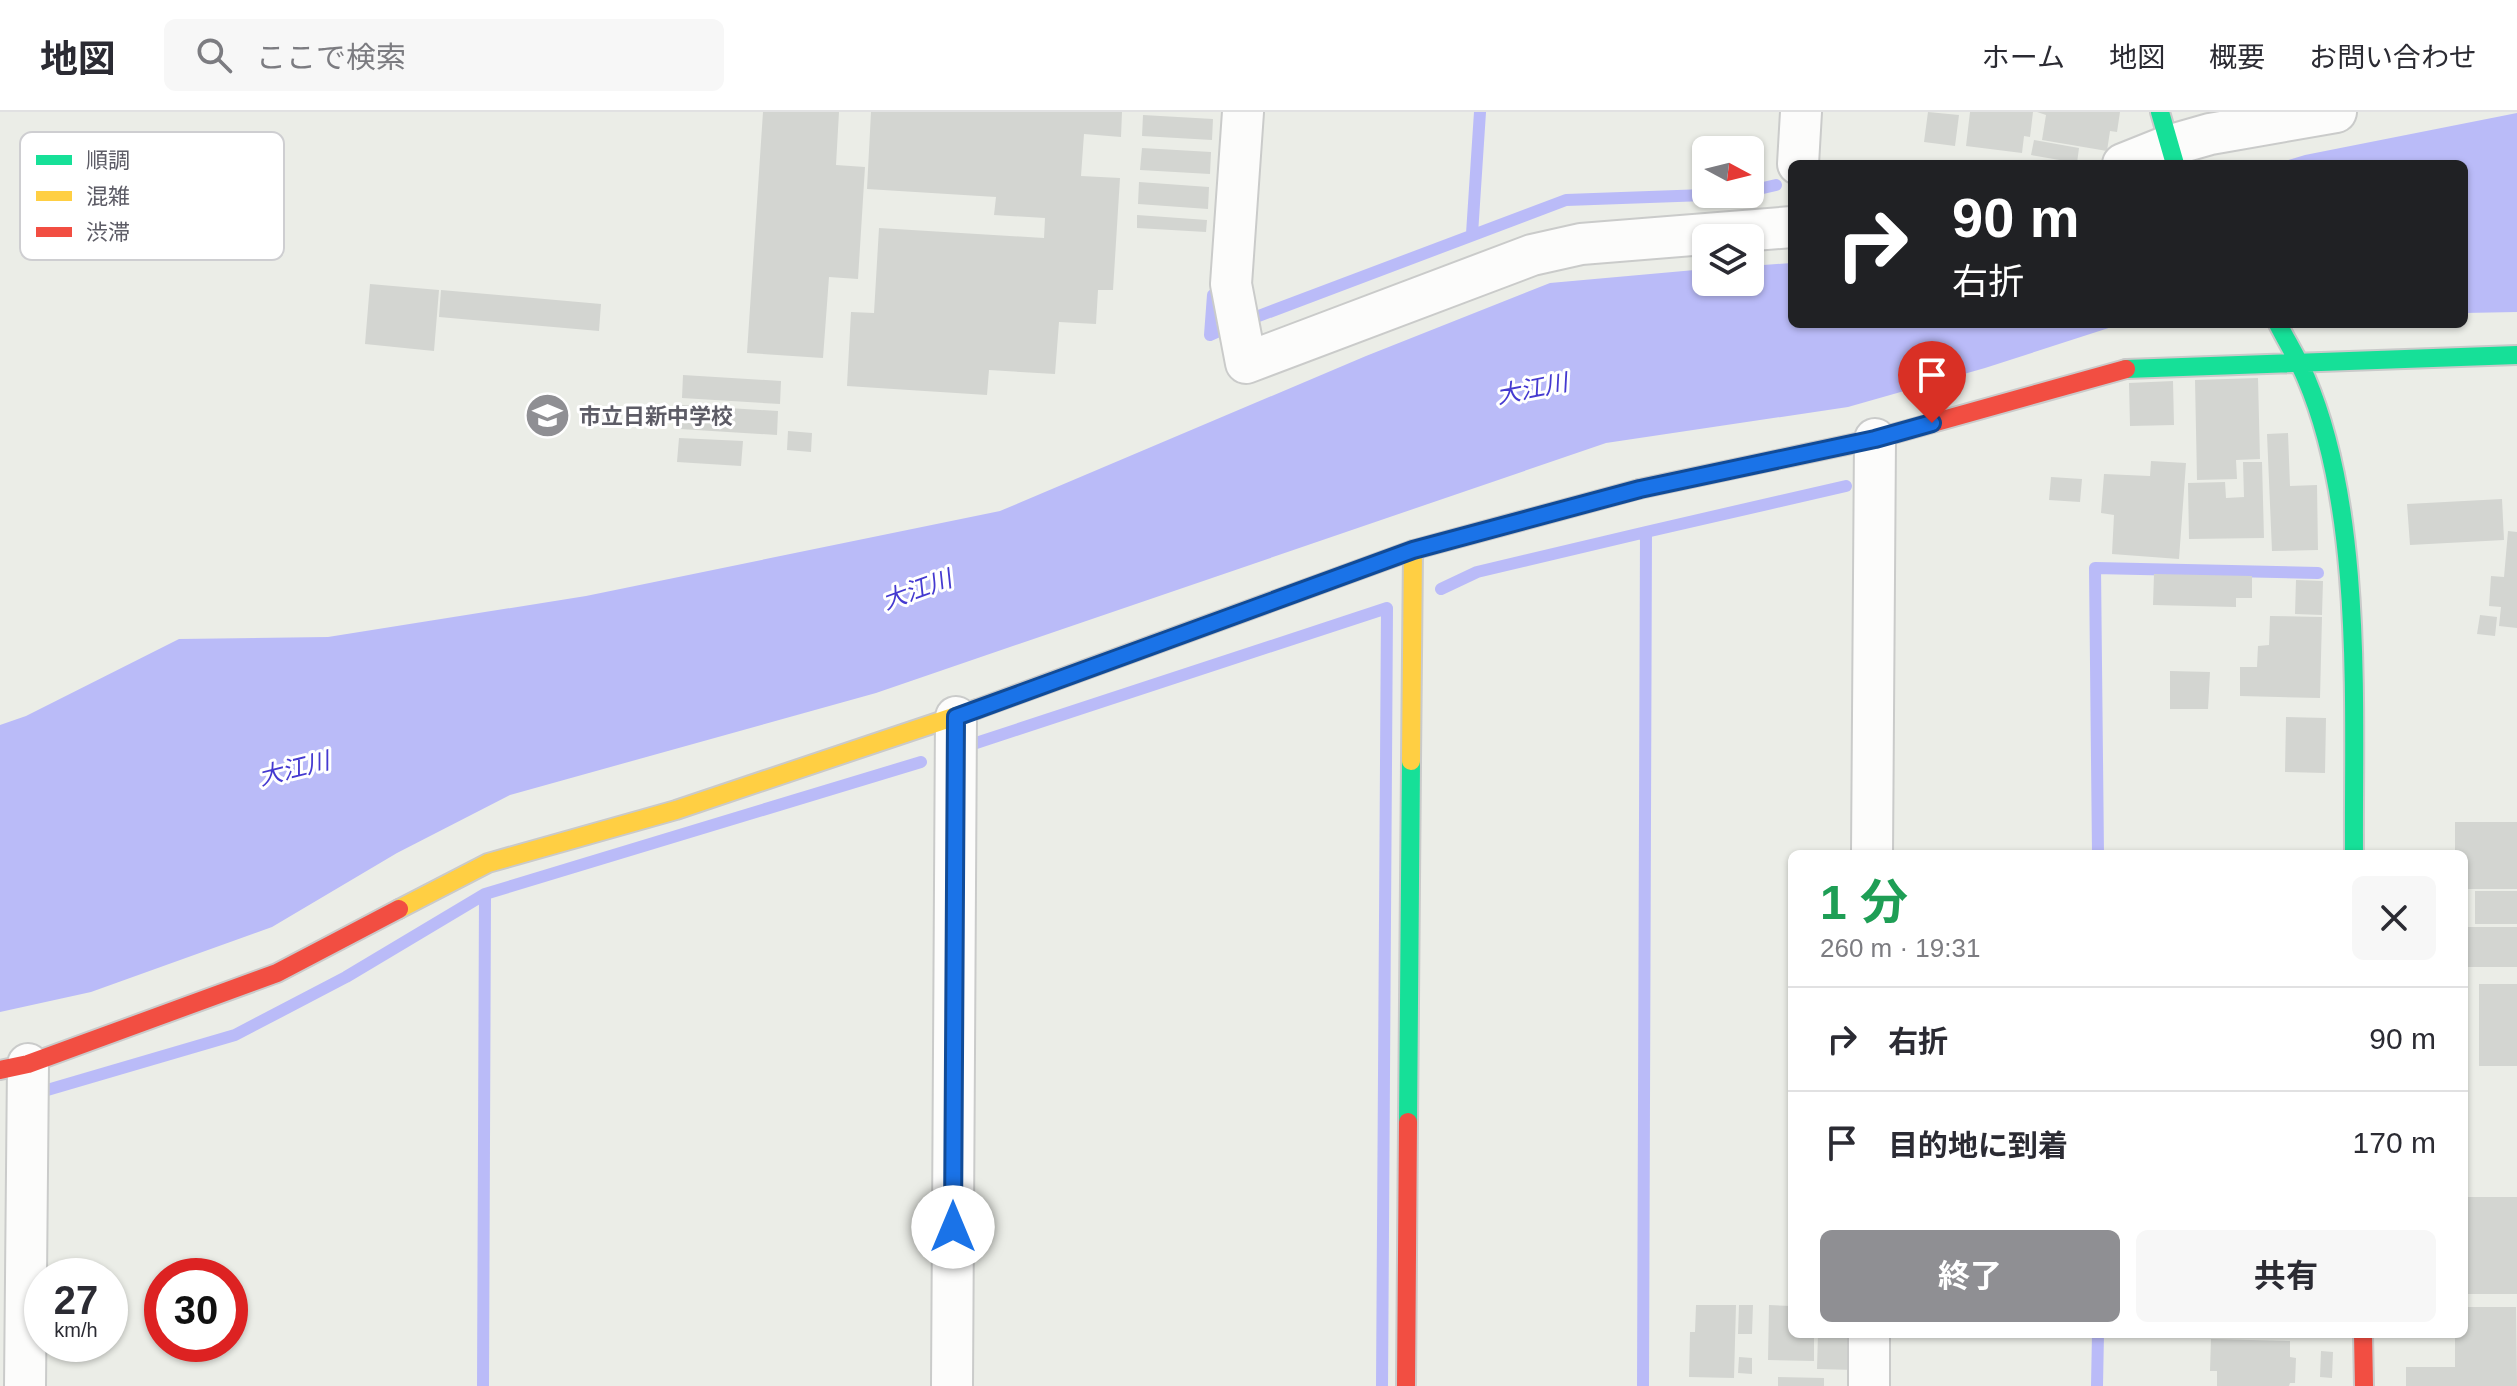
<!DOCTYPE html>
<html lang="ja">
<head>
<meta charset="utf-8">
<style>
	body { margin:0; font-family:Arial,"Noto Sans JP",sans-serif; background:#f7f7f7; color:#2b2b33; height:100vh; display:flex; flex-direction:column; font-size:30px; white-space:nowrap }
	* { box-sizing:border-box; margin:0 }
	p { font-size:26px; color:#7c7c81 }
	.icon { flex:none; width:44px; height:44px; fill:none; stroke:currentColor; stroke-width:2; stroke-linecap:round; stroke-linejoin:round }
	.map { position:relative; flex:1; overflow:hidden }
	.sheet { position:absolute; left:1788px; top:738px; width:680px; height:488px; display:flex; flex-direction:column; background:#fff; border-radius:12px; box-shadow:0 2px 6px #0004 }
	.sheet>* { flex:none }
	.banner { position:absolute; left:1788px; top:48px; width:680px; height:168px; border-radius:12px; box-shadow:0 2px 6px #0004; background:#202124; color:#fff; overflow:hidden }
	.needle { width:52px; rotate:97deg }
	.controls { position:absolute; left:1692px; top:24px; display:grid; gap:16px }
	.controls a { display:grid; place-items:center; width:72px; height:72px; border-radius:12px; background:#fff; box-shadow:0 2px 6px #0004; font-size:40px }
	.speed { position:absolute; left:24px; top:1146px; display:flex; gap:16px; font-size:40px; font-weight:700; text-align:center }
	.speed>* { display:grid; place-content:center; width:104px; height:104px; border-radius:50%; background:#fff; box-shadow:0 2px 6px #0004; line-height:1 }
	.speed small { font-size:20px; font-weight:400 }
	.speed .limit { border:12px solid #d22; background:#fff; color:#111 }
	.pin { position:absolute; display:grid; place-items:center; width:68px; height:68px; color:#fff; margin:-82px -34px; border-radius:50% 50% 50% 0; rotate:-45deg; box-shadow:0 0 8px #0007 }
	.pin .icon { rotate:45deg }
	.me { position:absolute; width:88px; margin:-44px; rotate:0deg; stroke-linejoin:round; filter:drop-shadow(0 0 6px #0008) }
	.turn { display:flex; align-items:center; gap:28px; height:168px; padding:0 32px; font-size:36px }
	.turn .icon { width:104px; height:104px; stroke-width:2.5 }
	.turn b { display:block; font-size:56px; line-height:68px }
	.round { display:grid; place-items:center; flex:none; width:84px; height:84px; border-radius:12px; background:#f7f7f7 }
	.overview { display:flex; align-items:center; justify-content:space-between; height:136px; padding:0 32px }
	h1 { font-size:48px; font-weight:700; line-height:60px; color:#1e9e55 }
	.primary-button { display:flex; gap:16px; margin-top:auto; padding:16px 32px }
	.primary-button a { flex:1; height:92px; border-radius:12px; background:#8f8f93; color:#fff; font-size:32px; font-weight:700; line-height:92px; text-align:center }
	.primary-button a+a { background:#f7f7f7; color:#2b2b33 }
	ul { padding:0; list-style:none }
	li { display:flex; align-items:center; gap:24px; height:104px; padding:0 32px; border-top:2px solid #e1e1e2 }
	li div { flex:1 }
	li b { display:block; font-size:30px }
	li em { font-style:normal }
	header { display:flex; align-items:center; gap:48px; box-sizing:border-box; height:112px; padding:0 40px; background:#fff; border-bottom:2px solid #e1e1e2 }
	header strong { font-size:38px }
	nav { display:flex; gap:44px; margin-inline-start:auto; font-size:28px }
	.search { width:560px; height:72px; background:#f7f7f7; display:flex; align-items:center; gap:20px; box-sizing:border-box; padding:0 28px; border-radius:12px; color:#7c7c81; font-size:30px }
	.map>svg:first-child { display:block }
	.water { fill:#babbf8 }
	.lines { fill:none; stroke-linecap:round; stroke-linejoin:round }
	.stream { stroke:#babbf8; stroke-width:12 }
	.building { fill:#d3d5d1 }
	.street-casing { stroke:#cacbca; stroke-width:44 }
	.fast-casing { stroke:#cacaca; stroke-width:22 }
	.slow-casing { stroke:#cacaca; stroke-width:22 }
	.jam-casing { stroke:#cacaca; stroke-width:22 }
	.street { stroke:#fcfcfb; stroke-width:40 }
	.fast { stroke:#16e098; stroke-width:18 }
	.slow { stroke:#ffcf43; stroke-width:18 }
	.jam { stroke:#f24e42; stroke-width:18 }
	.route-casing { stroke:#114b97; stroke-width:20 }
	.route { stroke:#1a73e8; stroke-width:14 }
	.labels { text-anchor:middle; stroke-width:6; stroke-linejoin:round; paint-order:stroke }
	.poi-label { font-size:22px; font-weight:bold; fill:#5d5c66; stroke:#fff; text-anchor:start }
	.water-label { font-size:24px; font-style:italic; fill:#453ad0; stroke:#fff }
	.key { fill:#fff; stroke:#ceced1; stroke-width:2 }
	.key-label { font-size:22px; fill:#5d5c66 }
</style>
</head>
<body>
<header>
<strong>地図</strong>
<div class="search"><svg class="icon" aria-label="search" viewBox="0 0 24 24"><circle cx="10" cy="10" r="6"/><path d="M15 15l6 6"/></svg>ここで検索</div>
<nav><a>ホーム</a><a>地図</a><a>概要</a><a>お問い合わせ</a></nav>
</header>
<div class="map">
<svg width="2517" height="1274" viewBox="0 0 2517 1274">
	<rect width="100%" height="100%" fill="#ebede7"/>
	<path class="water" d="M2517,1V200L2464,201V52H2275L2305,43Z
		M1792,151V212H2121L1985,256L1848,295L1606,331L876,581L510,683L397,741L272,815L91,880L0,900V613L26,604L179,527L328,525L586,484L1000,399L1366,244L1550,171L1706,157V170H1750V154Z"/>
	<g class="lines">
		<path class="stream" d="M1750,79L1776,73
			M1472,122L1480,0
			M1213,183L1210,223L1221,218
			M1256,205L1566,88L1733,82
			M1441,477L1477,460L1646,420
			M967,634L1387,496L1382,1274
			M2098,742L2095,456L2318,461
			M37,981L235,923L346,865L485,782L921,650
			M483,1274L485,782
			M1643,1274L1646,420L1846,374
			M2097,1274L2098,1222"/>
	</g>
	<path class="building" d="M763,0H839L836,53L865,55L858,167L829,165L823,246L747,241Z
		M871,0H1122L1121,25L1084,22L1081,64L1120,66L1113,178H1098L1096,212L1059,210L1055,262L989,258L987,283L847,274L851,200L874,201L879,116L1044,126L1045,106L994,103L996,85L867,77Z
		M1928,0L1959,3L1955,34L1924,30Z
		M1970,0H2033L2030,25L2024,24L2022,41L1966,34Z
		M2037,0H2120L2117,20L2110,19L2107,39L2042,28L2046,3Z
		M1143,3L1213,7L1212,28L1142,24Z
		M2034,28L2079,36L2077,51L2031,43Z
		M1142,36L1211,40L1210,62L1140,58Z
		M1139,70L1209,75L1208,97L1138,92Z
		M1137,103L1207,108L1206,120L1137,116Z
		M370,172L439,178L434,239L365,232Z
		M441,178L601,192L599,219L439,205Z
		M683,263L781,269L780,292L682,286Z
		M2258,266L2260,347L2236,348L2237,367L2197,368L2195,268Z
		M2173,269L2174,313L2130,314L2129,271Z
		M681,293L778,299L777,323L680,317Z
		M788,319L812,321L811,340L787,338Z
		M2288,321L2290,374L2317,373L2318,438L2272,439L2267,322Z
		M679,326L743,329L741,354L677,350Z
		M2151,349L2186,351L2179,447L2112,442L2114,403L2101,401L2104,362L2150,364Z
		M2243,350H2262L2264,426L2189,427L2188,371L2225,370L2226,386L2244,385Z
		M2051,365L2082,367L2080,390L2049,388Z
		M2502,387L2504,428L2410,433L2407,392Z
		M2508,419L2517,420V516L2499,514L2501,495L2489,494L2491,464L2504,465Z
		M2154,462L2252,464V486H2236V495L2153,493Z
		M2296,468L2323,469L2322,503L2295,502Z
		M2480,503L2497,505L2495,524L2477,522Z
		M2270,504L2322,505L2320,586L2240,584V555H2257L2258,534L2269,533Z
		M2170,559L2210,560L2208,597H2170Z
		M2286,605L2326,606L2325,661L2285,660Z
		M2455,710H2517V777H2465L2464,742H2455Z
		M2475,779H2517V812H2475Z
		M2464,815H2517V855H2464Z
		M2479,872H2517V954H2479Z
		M2464,1085H2517V1182H2464Z
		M1696,1193H1736L1734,1266L1689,1265L1690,1220H1695Z
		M1739,1193H1753L1752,1222H1738Z
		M1769,1193L1792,1194V1222H1814V1249L1768,1248Z
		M2464,1195H2516L2517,1274H2406V1255H2455V1222H2464Z
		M1818,1222H1856L1855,1258L1817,1257Z
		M2211,1227L2290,1229V1245L2296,1246L2295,1271H2290L2289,1274H2217V1259H2210Z
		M2321,1239L2333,1240L2332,1266L2320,1265Z
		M1739,1245L1752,1246V1262L1738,1261Z
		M1778,1265L1824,1266V1274H1778Z"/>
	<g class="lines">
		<defs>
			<path id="street" d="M1243,0L1231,172L1246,251L1532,143L1581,132L1792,115
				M1798,52L1801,0
				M2123,52L2168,34L2210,22L2336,0
				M1872,742L1875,327
				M25,1274L28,952
				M952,1274L956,605
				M1869,1274V1222"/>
			<path id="fast" d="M2160,0L2175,52
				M2278,212C2287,230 2298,247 2306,266C2364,401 2353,597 2354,742
				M2126,257L2517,243
				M977,597L1413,438L1639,377
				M1408,1010L1411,649"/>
			<path id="slow" d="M1411,649L1413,438
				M399,797L488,751L676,698L977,597"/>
			<path id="jam" d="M1639,377L1875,327L2126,257
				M0,958L28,952L277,861L399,797
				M2363,1222L2364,1274
				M1406,1274L1408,1010"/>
		</defs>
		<use href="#street" class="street-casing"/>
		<use href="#fast" class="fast-casing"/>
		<use href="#slow" class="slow-casing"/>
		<use href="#jam" class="jam-casing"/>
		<use href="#street" class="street"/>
		<use href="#fast" class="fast"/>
		<use href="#slow" class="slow"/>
		<use href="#jam" class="jam"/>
	</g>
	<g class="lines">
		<defs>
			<path id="route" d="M953,1115L956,605L1413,438L1640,377L1875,327L1932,311"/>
		</defs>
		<use href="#route" class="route-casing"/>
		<use href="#route" class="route"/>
	</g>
	<defs>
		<symbol id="school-disc" viewBox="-11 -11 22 22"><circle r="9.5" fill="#8f8f93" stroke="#fff"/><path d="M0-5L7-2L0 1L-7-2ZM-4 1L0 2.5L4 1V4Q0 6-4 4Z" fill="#fff"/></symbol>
	</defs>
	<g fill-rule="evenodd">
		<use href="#school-disc" x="522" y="278" width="51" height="51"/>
	</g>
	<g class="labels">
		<g class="poi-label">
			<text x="579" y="312">市立日新中学校</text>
		</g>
		<g class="water-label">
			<text transform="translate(1532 277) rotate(-11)" y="8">大江川</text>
			<text transform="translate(917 478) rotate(-20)" y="8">大江川</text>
			<text transform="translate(294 657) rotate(-14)" y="8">大江川</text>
		</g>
	</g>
	<rect x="20" y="20" width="264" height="128" rx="12" class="key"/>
	<rect x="36" y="43" width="36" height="10" fill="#16e098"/>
	<rect x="36" y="79" width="36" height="10" fill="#ffcf43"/>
	<rect x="36" y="115" width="36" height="10" fill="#f24e42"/>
	<g class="key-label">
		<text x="86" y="56">順調</text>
		<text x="86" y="92">混雑</text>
		<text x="86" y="128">渋滞</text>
	</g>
</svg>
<div class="controls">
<a><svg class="needle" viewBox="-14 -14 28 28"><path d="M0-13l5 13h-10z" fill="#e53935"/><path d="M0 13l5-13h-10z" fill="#7c7c81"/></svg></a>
<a><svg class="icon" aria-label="layers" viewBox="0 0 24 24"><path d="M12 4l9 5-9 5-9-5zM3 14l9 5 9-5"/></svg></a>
</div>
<div class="speed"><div>27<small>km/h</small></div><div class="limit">30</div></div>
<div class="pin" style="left:1932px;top:311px;background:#d93025"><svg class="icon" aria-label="arrive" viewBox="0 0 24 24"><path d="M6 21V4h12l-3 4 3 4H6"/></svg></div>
<svg class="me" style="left:953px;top:1115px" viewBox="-20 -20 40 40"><circle r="19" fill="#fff"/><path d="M0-13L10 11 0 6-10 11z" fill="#1a73e8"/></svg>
<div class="banner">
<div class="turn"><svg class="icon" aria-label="right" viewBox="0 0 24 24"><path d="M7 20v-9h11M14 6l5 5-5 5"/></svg><div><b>90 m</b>右折</div></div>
</div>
<section class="sheet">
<div class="overview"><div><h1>1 分</h1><p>260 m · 19:31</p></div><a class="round"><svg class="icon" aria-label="close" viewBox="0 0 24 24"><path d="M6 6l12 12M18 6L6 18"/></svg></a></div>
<ul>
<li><svg class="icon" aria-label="right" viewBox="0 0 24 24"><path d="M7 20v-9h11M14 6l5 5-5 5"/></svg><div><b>右折</b></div><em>90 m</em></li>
<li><svg class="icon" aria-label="arrive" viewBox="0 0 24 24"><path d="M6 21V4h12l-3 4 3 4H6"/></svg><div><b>目的地に到着</b></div><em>170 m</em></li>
</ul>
<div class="primary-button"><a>終了</a><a>共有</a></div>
</section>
</div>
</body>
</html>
